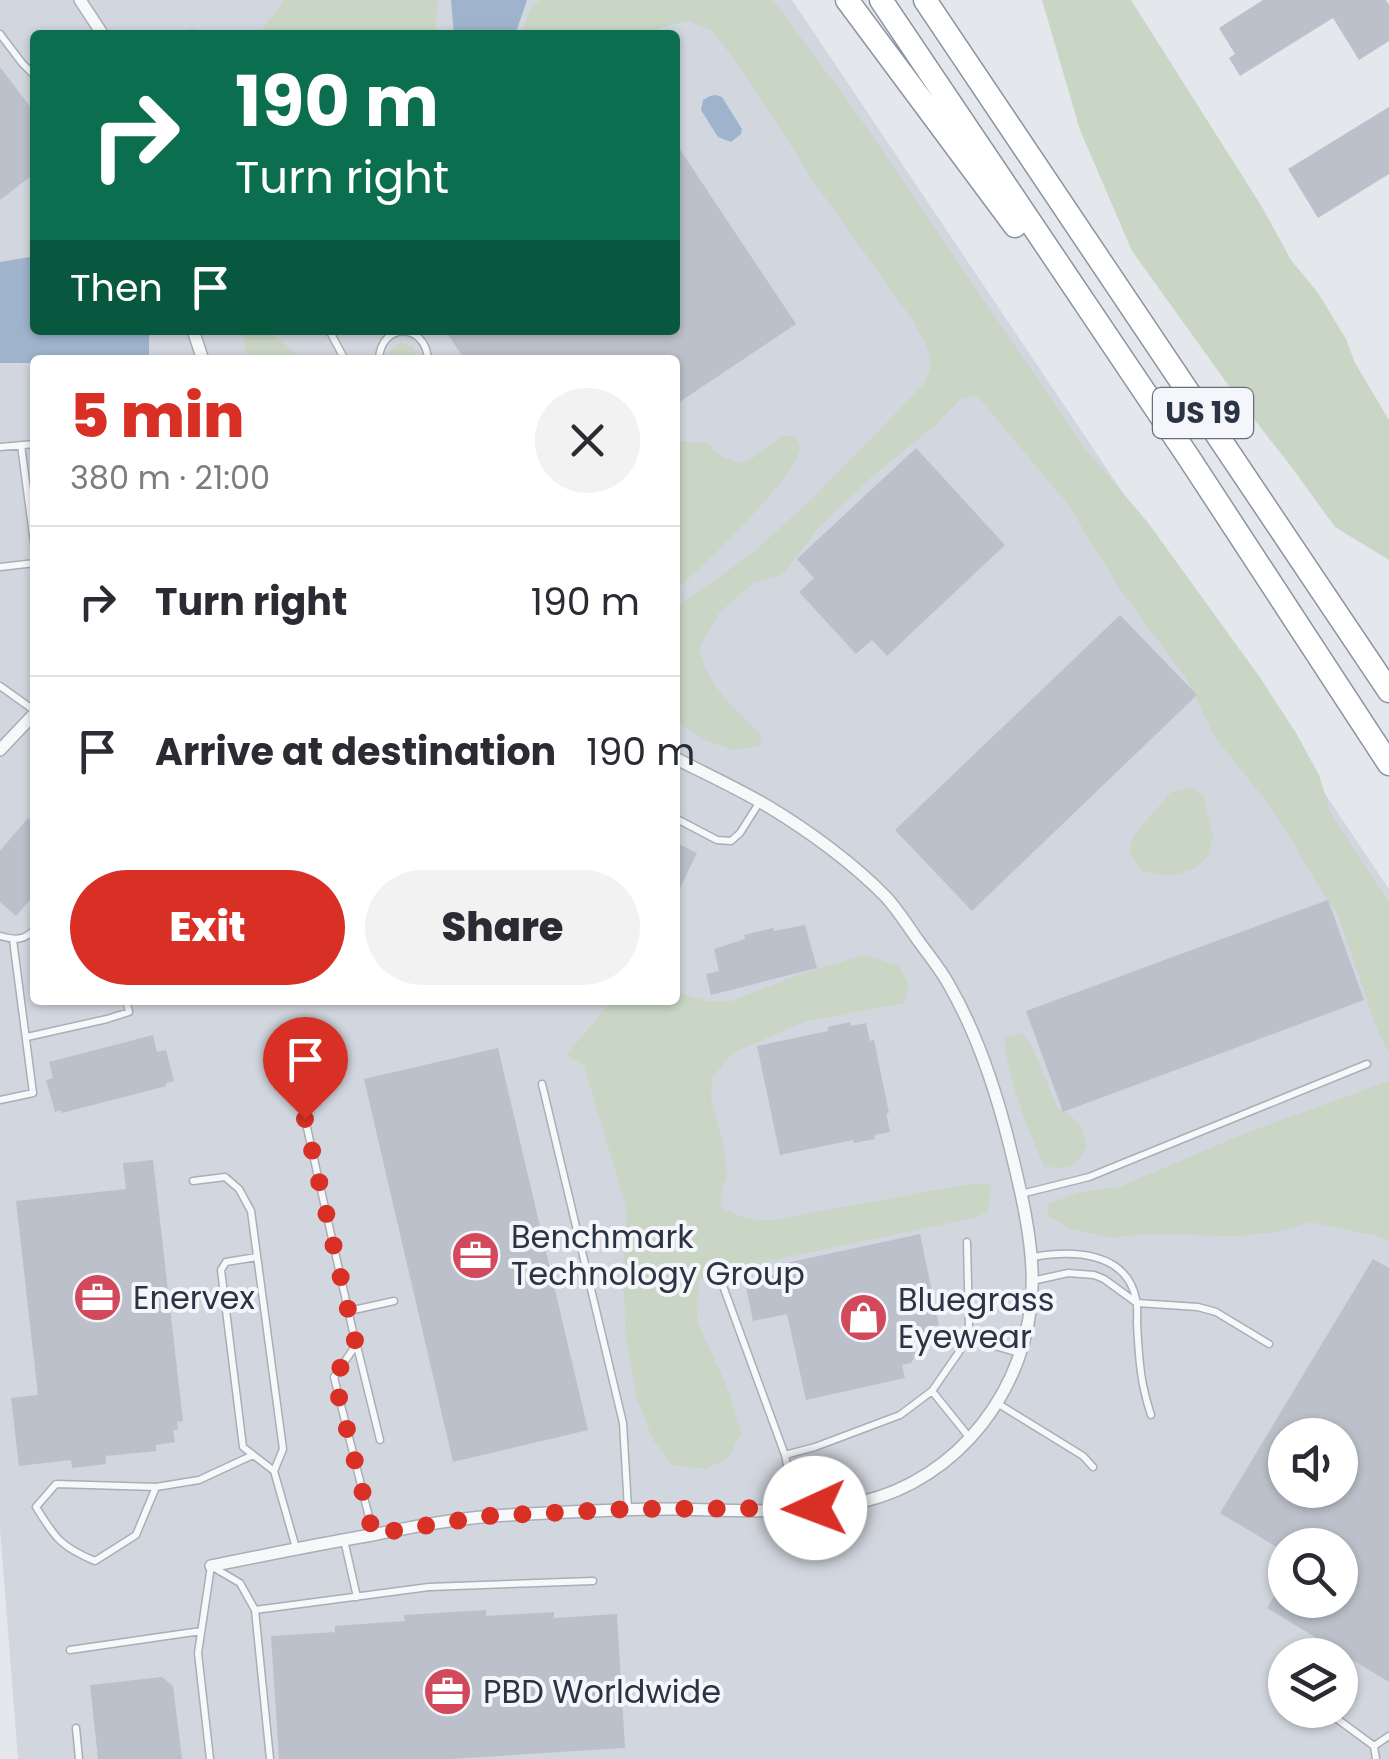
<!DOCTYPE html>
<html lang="en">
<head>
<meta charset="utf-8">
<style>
	body { margin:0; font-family:Poppins,sans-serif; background:#f2f2f3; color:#2b2b33; height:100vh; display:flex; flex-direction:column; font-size:38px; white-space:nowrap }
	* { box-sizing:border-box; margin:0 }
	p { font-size:32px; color:#7c7c81 }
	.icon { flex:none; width:55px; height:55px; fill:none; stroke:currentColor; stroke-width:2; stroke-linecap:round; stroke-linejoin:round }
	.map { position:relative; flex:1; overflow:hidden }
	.side { position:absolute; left:30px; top:355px; width:650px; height:650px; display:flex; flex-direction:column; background:#fff; border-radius:10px; box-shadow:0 2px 8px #0004 }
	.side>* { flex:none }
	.hud { position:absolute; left:30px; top:30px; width:650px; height:305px; border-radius:10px; box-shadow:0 2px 8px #0004; background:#0b6e4f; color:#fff; overflow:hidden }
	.controls { position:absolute; left:1268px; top:1418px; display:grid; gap:20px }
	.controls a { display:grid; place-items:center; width:90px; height:90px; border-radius:50%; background:#fff; box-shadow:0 2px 8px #0004; font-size:50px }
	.pin { position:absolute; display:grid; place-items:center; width:85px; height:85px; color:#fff; margin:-102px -42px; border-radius:50% 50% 50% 0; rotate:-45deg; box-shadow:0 0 10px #0007 }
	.pin .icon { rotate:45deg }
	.me { position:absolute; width:110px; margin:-55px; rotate:268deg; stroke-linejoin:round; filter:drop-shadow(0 0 8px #0008) }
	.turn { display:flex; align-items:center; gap:35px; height:210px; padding:0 40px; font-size:45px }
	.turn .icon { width:130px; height:130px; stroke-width:2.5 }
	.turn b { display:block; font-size:70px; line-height:85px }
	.then { display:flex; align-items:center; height:95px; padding:0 40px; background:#0003; gap:20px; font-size:38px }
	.round { display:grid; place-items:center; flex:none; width:105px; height:105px; border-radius:52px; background:#f2f2f3 }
	.overview { display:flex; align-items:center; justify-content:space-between; height:170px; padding:0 40px }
	h1 { font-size:60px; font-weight:800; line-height:75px; color:#d93025 }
	.action { display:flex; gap:20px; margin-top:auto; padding:20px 40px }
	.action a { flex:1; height:115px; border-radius:60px; background:#d93025; color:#fff; font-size:40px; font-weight:800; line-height:115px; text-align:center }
	.action a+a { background:#f2f2f3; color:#2b2b33 }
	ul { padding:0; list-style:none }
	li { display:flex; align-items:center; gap:30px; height:150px; padding:0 40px; border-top:2px solid #e1e1e2 }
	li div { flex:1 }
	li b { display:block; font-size:38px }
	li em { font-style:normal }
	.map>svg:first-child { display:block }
	.built { fill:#d2d6de; fill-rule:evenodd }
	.green { fill:#c9d6c5 }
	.water { fill:#9fb4cc }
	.building { fill:#bbc0ca; fill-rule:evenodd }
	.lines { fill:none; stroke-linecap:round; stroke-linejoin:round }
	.service-casing { stroke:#a9aeb7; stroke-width:9 }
	.minor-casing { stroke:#a9aeb7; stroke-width:14 }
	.motorway-casing { stroke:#8b94a3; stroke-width:25 }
	.service { stroke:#f7f8fa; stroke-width:6 }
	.minor { stroke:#f7f8fa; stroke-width:11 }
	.motorway { stroke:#fff; stroke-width:22 }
	.route { stroke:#d93025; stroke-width:18; stroke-dasharray:0 32.4 }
	.labels { text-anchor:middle; stroke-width:8; stroke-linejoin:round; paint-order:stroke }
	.shield { fill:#f4f6f9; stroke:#676e7b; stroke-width:2.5 }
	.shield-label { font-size:30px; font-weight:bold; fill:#2b3445 }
	.poi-label { font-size:32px; fill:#2b3445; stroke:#f4f6f9; text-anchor:start }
</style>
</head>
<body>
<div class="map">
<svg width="1389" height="1759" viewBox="0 0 1389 1759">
	<rect width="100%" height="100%" fill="#e4e7ec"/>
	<path class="built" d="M0,0H792L1389,889V1759H18L0,1528ZM35,35H675V330H35ZM35,360H675V1000H35ZM1285,1435H1340V1490H1285ZM1285,1545H1340V1600H1285ZM1285,1655H1340V1710H1285Z"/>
	<path class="green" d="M284,0H438L435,35H258Z
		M540,0H773L858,115L1083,446L1149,524L1261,679L1296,733L1319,775L1331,813L1389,903V1053L1377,1029L1338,915L1314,879L1292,840L1266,801L1215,737L1185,677L1120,589L1067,503L979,398L974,396L961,399L936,425L874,475L820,526L782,575L753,583L719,613L699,648C707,685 735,710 762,736L760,746L733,750L707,741L675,720V608L750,555L813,498L924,384L931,366L927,347L914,322L816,185L748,79L713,31L687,21L663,27L650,35H524C523,21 529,8 540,0Z
		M1042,0H1131L1262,207L1291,260L1318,293L1346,339L1355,363L1389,420V560L1335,527L1293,469L1239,400L1132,251L1080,130Z
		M268,330L301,358L302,360H248L242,332Z
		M401,343L413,347L417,360H389L390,351Z
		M781,436L797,437L801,449C787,479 766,500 744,524C722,547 701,569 675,589V441L706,443L721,456L738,463L753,458Z
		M1190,788L1203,795L1213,836L1209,855L1194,869L1169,876L1141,871L1129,851L1134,835L1171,792Z
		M863,955L898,965L909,985L905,1003L806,1021L733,1053L712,1078L711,1099L724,1148L727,1177L722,1190L721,1206C745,1226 782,1221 810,1213L971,1184H991L988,1212L973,1218L741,1267L715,1266L698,1282L697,1321L728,1389L741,1433L728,1459L705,1469L672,1465L653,1440L637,1399L626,1339L623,1269L627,1210L584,1066L566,1055L613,1000H675V994L678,993L707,1001H732L795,976Z
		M1022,1033L1033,1048L1057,1107L1080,1123L1087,1146C1077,1167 1068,1171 1044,1166C1026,1124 1009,1084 1004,1038Z
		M1389,1081V1241L1377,1236L1310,1222L1277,1232L1238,1236L1142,1234L1112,1238L1069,1228L1048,1216L1047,1204L1082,1192L1119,1187L1246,1133Z"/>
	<path class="water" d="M451,0H527L515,35H454Z
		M716,95L722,97L742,129L741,134L731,142L718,137L701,110L703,100L710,96Z
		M35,256V330H149V360H35V363H0V262Z"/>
	<path class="building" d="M1263,0H1386L1389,5V41L1359,60L1333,18L1240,76L1229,58L1235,54L1219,28Z
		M0,67L35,113V162L30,166L35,173L0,200Z
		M1389,107V174L1318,218L1288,169Z
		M675,142L796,324L675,405V360H465L445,330H675Z
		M916,448L1005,545L887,656L872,640L856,654L799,592L814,578L797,559Z
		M1120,615L1197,695L972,911L895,830Z
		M28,818L35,825V894L16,916L0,902V851Z
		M675,842L697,853L675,898Z
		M1328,900L1364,1000L1063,1112L1026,1011Z
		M805,925L817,968L711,995L706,974L719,971L714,949L745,939L744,935L773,928L774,931Z
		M850,1022L851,1026L866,1023L870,1041L874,1040L889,1113L886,1114L890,1132L874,1135L875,1139L854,1143L853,1140L780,1155L757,1046L828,1031V1027Z
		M153,1035L157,1052L166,1050L174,1081L166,1083V1086L62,1113L61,1110L55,1112L46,1080L53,1078L49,1062Z
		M498,1048L588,1430L453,1462L364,1079Z
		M153,1160L183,1421L177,1422L178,1430H173L175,1442L156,1445V1451L106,1456V1464L72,1468L71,1460L19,1466L11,1398L38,1395L16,1201L126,1189L123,1163Z
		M920,1234L939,1325L927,1328L929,1335L911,1363L902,1365L905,1378L806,1400L787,1314L753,1321L745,1282L779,1274L777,1265Z
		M1373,1259L1389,1268V1682L1267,1608L1285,1578V1600H1340V1545H1285V1552L1220,1513ZM1285,1435H1340V1490H1285Z
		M486,1610V1616L554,1612V1618L617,1614L625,1748L450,1759H279L271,1636L335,1632V1626L405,1621L404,1615Z
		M162,1677L173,1686L182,1759H98L90,1685Z"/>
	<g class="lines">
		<defs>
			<path id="service" d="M0,34L22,63L35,76
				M191,35L192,34
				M329,330L345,360
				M379,360C380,322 426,322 428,360
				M21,445L35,550
				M0,447L35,444
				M0,567L35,563
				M0,686L35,711
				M675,818L717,840L731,841L740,833L759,803
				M0,936C15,940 24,941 35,929
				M27,1037L107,1019L129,1012L126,1000
				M542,1084L623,1423L628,1509
				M0,1100L33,1093L13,940
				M305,1119L356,1345L334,1377L373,1533
				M193,1181L225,1177L239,1189L251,1211L283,1449L274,1471
				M1021,1194L1089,1177L1367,1064
				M257,1257L226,1262L221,1270L243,1447L274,1471L296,1548
				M1033,1257C1072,1250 1126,1251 1136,1299C1138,1307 1137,1315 1137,1323C1138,1343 1139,1365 1143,1385C1145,1395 1148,1406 1151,1415
				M1032,1281L1068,1273L1094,1275L1104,1279L1137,1303L1198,1307L1216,1312L1269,1344
				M723,1286L785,1455L791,1486L788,1508
				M349,1311L394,1301
				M965,1337L1019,1353
				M357,1346L380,1440
				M932,1391L969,1437
				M997,1403L1083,1456L1093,1467
				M785,1455L815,1447L900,1415L932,1391L959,1352L969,1328L967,1242
				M156,1487L136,1535L95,1561C61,1547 55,1538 36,1507L56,1484L156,1487L199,1480L253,1455
				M344,1540L357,1597
				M70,1650L201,1631
				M1325,1710L1374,1746L1376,1759
				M76,1728L79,1759
				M1374,1746L1389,1736
				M210,1759L198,1653L211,1566L240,1583L255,1610
				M270,1759L255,1610L429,1587L593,1581"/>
			<path id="minor" d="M80,0L103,35
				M193,330L203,360
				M0,750L35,713
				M211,1566C265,1555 318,1544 372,1535C417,1526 463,1517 509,1515C564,1512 618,1509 673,1509C731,1510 804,1515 861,1502C959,1480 1029,1387 1032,1288C1034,1243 1020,1187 1009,1143C995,1087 977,1033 948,983C939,967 926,952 915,936C906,923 897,909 886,897C854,864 809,831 769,807C739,789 706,774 675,758"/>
			<path id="motorway" d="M847,0L1015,226
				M881,0L1189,458L1389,764
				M925,0L1389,691"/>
		</defs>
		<use href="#service" class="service-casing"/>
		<use href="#minor" class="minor-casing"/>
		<use href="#motorway" class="motorway-casing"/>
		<use href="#service" class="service"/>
		<use href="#minor" class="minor"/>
		<use href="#motorway" class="motorway"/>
	</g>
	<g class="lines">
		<path class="route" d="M305,1119L356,1345L334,1377L373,1534L487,1516L628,1509L815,1508"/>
	</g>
	<defs>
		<symbol id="office-disc" viewBox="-11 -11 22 22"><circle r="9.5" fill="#d1495b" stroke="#f4f6f9"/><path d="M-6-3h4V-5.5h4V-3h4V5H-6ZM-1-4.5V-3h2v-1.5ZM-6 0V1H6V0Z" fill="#fff"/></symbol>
		<symbol id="shop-disc" viewBox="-11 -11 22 22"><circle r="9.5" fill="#d1495b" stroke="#f4f6f9"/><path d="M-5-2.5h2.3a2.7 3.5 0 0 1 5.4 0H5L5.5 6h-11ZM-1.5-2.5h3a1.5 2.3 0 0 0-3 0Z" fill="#fff"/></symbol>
	</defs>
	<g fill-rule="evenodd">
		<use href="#office-disc" x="448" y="1228" width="55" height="55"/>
		<use href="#office-disc" x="70" y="1270" width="55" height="55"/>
		<use href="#shop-disc" x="836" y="1290" width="55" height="55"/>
		<use href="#office-disc" x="420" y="1664" width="55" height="55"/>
	</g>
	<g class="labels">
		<rect class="shield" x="1153" y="388" width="100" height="50" rx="8"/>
		<g class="shield-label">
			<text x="1203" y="423">US 19</text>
		</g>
		<g class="poi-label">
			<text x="511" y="1248">Benchmark<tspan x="511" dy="37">Technology Group</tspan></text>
			<text x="133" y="1309">Enervex</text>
			<text x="898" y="1311">Bluegrass<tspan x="898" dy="37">Eyewear</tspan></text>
			<text x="483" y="1703">PBD Worldwide</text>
		</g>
	</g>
</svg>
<div class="controls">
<a><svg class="icon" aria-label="sound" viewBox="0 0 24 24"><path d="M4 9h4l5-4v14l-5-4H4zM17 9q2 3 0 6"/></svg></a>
<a><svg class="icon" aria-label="search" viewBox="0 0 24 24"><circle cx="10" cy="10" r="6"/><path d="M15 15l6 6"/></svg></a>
<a><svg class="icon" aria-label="layers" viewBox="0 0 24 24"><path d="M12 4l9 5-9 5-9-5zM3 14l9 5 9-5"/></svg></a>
</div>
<div class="pin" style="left:305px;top:1119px;background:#d93025"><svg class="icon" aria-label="arrive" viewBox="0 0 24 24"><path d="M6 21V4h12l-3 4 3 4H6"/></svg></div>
<svg class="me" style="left:815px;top:1508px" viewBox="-20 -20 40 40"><circle r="19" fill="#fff"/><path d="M0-13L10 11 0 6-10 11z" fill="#d93025"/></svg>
<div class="hud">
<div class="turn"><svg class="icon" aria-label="right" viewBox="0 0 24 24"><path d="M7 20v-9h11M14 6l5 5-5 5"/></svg><div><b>190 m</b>Turn right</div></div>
<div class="then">Then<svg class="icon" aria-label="arrive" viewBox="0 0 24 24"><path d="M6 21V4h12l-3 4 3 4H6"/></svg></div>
</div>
<section class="side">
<div class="overview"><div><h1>5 min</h1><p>380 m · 21:00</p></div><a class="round"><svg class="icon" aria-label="close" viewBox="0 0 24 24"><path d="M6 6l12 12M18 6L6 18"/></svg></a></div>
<ul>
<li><svg class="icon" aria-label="right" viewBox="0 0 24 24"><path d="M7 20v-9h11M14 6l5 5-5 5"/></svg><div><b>Turn right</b></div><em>190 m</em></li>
<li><svg class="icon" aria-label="arrive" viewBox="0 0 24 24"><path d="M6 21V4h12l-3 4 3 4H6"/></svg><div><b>Arrive at destination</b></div><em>190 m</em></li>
</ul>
<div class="action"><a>Exit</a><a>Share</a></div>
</section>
</div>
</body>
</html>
